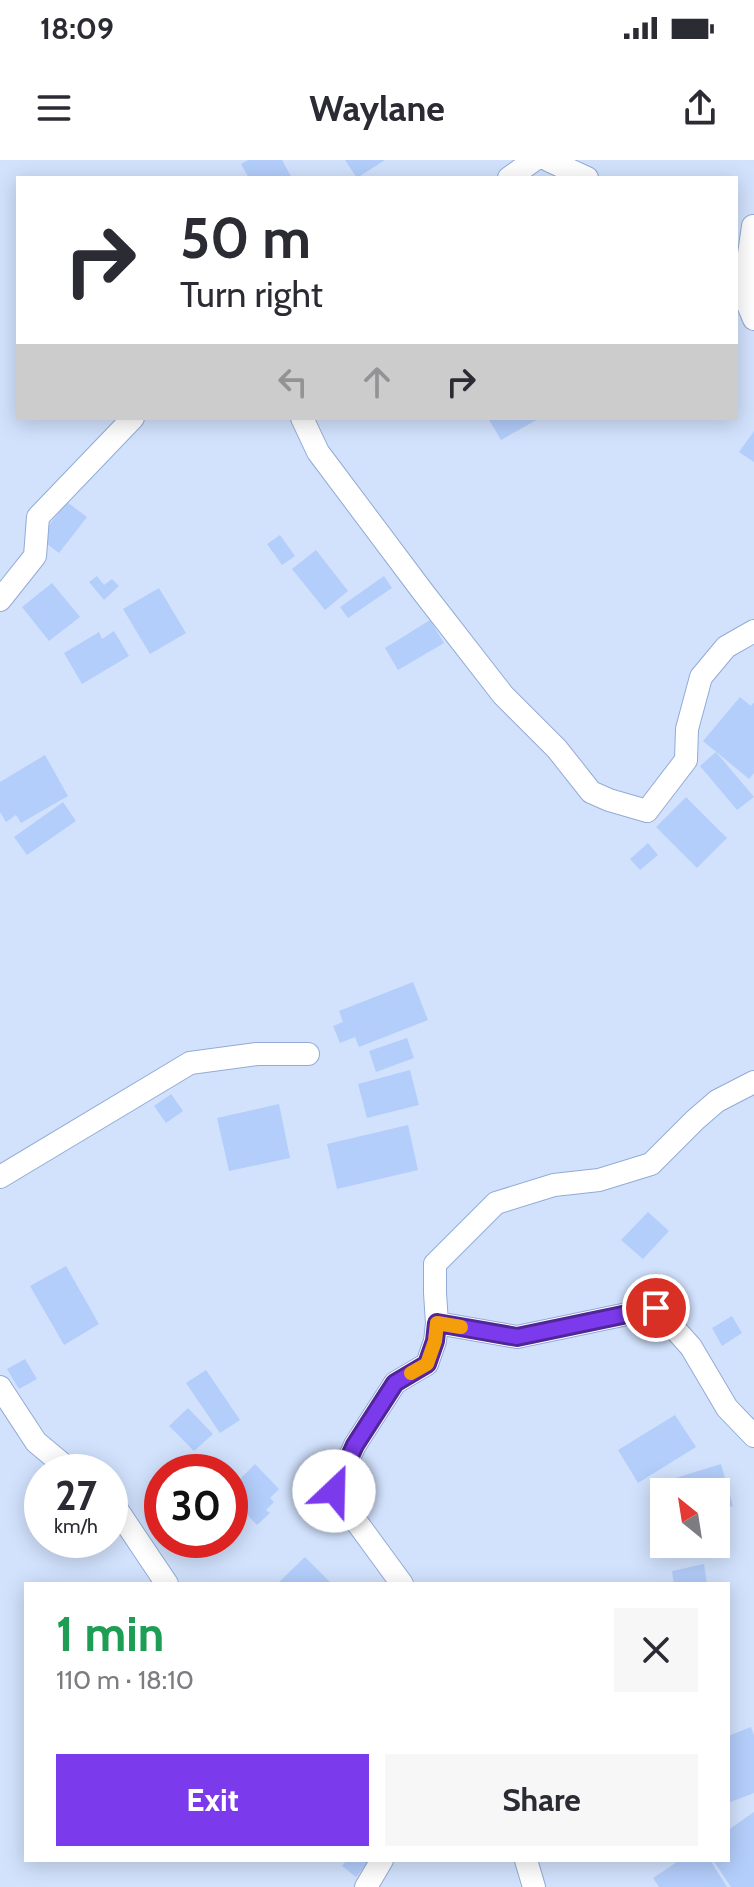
<!DOCTYPE html>
<html lang="en">
<head>
<meta charset="utf-8">
<style>
	body { margin:0; font-family:Cabin,sans-serif; background:#f7f7f7; color:#2b2b33; height:100vh; display:flex; flex-direction:column; font-size:30px; white-space:nowrap }
	* { box-sizing:border-box; margin:0 }
	p { font-size:26px; color:#7c7c81 }
	.icon { flex:none; width:44px; height:44px; fill:none; stroke:currentColor; stroke-width:2; stroke-linecap:round; stroke-linejoin:round }
	.map { position:relative; flex:1; overflow:hidden }
	.details { position:absolute; left:24px; top:1422px; width:706px; height:280px; display:flex; flex-direction:column; background:#fff; border-radius:0px; box-shadow:0 4px 20px #0003 }
	.details>* { flex:none }
	.banner { position:absolute; left:16px; top:16px; width:722px; height:244px; border-radius:0px; box-shadow:0 4px 20px #0003; background:#fff; color:#2b2b33; overflow:hidden }
	.needle { width:52px; rotate:330deg }
	.buttons { position:absolute; left:650px; top:1318px; display:grid; gap:16px }
	.buttons a { display:grid; place-items:center; width:80px; height:80px; border-radius:0px; background:#fff; box-shadow:0 4px 20px #0003; font-size:40px }
	.speed { position:absolute; left:24px; top:1294px; display:flex; gap:16px; font-size:40px; font-weight:700; text-align:center }
	.speed>* { display:grid; place-content:center; width:104px; height:104px; border-radius:50%; background:#fff; box-shadow:0 4px 20px #0003; line-height:1 }
	.speed small { font-size:20px; font-weight:400 }
	.speed .limit { border:12px solid #d22; background:#fff; color:#111 }
	.pin { position:absolute; display:grid; place-items:center; width:68px; height:68px; color:#fff; margin:-34px; border:4px solid #fff; border-radius:50%; box-shadow:0 2px 8px #0007 }
	.me { position:absolute; width:88px; margin:-44px; rotate:24deg; stroke-linejoin:round; filter:drop-shadow(0 0 6px #0008) }
	.turn { display:flex; align-items:center; gap:28px; height:168px; padding:0 32px; font-size:36px }
	.turn .icon { width:104px; height:104px; stroke-width:2.5 }
	.turn b { display:block; font-size:56px; line-height:68px }
	.lanes { display:flex; align-items:center; height:76px; padding:0 32px; background:#0003; justify-content:center; gap:40px; direction:ltr }
	.lanes .off { opacity:.35 }
	.round { display:grid; place-items:center; flex:none; width:84px; height:84px; border-radius:0px; background:#f7f7f7 }
	.head { display:flex; align-items:center; justify-content:space-between; height:136px; padding:0 32px }
	h1 { font-size:48px; font-weight:700; line-height:60px; color:#1e9e55 }
	.cta { display:flex; gap:16px; margin-top:auto; padding:16px 32px }
	.cta a { flex:1; height:92px; border-radius:0px; background:#7c3aed; color:#fff; font-size:32px; font-weight:700; line-height:92px; text-align:center }
	.cta a+a { background:#f7f7f7; color:#2b2b33 }
	.status { display:flex; justify-content:space-between; align-items:center; height:56px; padding:0 40px; background:#fff; direction:ltr }
	.status svg { height:22px; fill:currentColor }
	header { display:flex; justify-content:space-between; align-items:center; height:104px; padding:0 32px; background:#fff; font-size:36px; font-weight:700 }
	.map>svg:first-child { display:block }
	.building { fill:#b3cefb }
	.lines { fill:none; stroke-linecap:round; stroke-linejoin:round }
	.street-casing { stroke:#92abd6; stroke-width:24 }
	.street { stroke:#fff; stroke-width:22 }
	.route-casing { stroke:#51269a; stroke-width:20 }
	.route { stroke:#7c3aed; stroke-width:14 }
	.slow { stroke:#f59e0b; stroke-width:14 }
</style>
</head>
<body>
<div class="status"><b>18:09</b><svg viewBox="0 0 49 12"><path d="M0 12V9h3v3zM5 12V6h3v6zM10 12V3h3v9zM15 12V0h3v12zM26 1h20v11H26zM47 4h2v5h-2z"/></svg></div>
<header><svg class="icon" aria-label="menu" viewBox="0 0 24 24"><path d="M4 6h16M4 12h16M4 18h16"/></svg>Waylane<svg class="icon" aria-label="share" viewBox="0 0 24 24"><path d="M12 15V3M7 8l5-5 5 5M5 13v7h14v-7"/></svg></header>
<div class="map">
<svg width="754" height="1727" viewBox="0 0 754 1727">
	<rect width="100%" height="100%" fill="#d2e2fd"/>
	<path class="building" d="M248,0H282L292,18H249L241,4Z
		M345,0H385L357,18Z
		M488,258H540L501,280Z
		M754,271V302L739,292Z
		M67,342L87,357L59,393L39,378Z
		M280,375L295,396L282,405L267,384Z
		M316,390L348,431L325,450L292,409Z
		M97,416L104,425L112,419L119,426L104,440L89,422Z
		M384,416L392,428L348,458L340,447Z
		M52,423L80,457L49,481L22,447Z
		M159,428L186,473L150,494L123,449Z
		M430,460L444,483L398,510L385,488Z
		M114,471L129,496L82,524L64,493L99,472L102,479Z
		M740,537L751,546L754,542V613L749,619L703,581Z
		M716,592L754,637L737,650L700,606Z
		M45,595L68,636L21,663L16,655L6,662L0,652V622Z
		M686,637L727,678L697,708L656,667Z
		M63,642L76,661L27,695L14,677Z
		M648,683L658,695L640,710L630,699Z
		M413,822L428,860L359,887L355,877L340,883L333,866L343,862L339,851Z
		M407,878L414,898L376,912L369,891Z
		M410,910L419,945L367,958L358,924Z
		M171,934L183,951L166,963L154,946Z
		M279,944L290,998L229,1011L217,958Z
		M408,965L418,1010L337,1029L327,984Z
		M648,1052L669,1071L643,1099L621,1080Z
		M66,1106L99,1164L64,1185L30,1126Z
		M732,1156L742,1173L722,1186L712,1168Z
		M25,1199L37,1219L19,1229L7,1209Z
		M206,1210L240,1260L220,1273L186,1223Z
		M188,1248L213,1274L194,1291L169,1266Z
		M675,1255L696,1287L638,1323L618,1290Z
		M255,1304L279,1329L270,1338L274,1342L266,1350L270,1353L257,1365L230,1336V1329Z
		M721,1304L733,1346L716,1351V1332H662L659,1323Z
		M230,1345L243,1358L230,1371Z
		M305,1397L332,1424H277Z
		M704,1404L707,1424H674L672,1411Z
		M751,1567L754,1575V1633L728,1643V1576Z
		M754,1652V1727H731L713,1700H728V1670Z
		M347,1700H370L356,1717L342,1706Z
		M680,1700H710L727,1727H659L653,1718Z"/>
	<g class="lines">
		<defs>
			<path id="street" d="M548,0L587,18
				M509,18L534,0
				M753,66L747,108L746,140L754,159
				M302,258L318,292L423,432L503,535L557,589L591,632L609,640L647,651L686,600L687,569L701,517L726,487L754,471
				M0,440L35,396L38,357L133,258
				M0,1017L190,903L257,894H308
				M437,1163L517,1177L656,1148L691,1187L727,1248L754,1276
				M0,1227L36,1282L72,1312
				M110,1344L118,1351L167,1424
				M402,1424L334,1331L355,1285L395,1223L427,1204L435,1181L437,1163L435,1133V1104L496,1043L554,1025L599,1020L651,1004L695,960L717,941L754,922
				M526,1700L534,1727
				M366,1727L382,1700"/>
		</defs>
		<use href="#street" class="street-casing"/>
		<use href="#street" class="street"/>
	</g>
	<g class="lines">
		<defs>
			<path id="route" d="M334,1331L355,1285L395,1223L427,1204L435,1181L437,1163L517,1177L656,1148"/>
		</defs>
		<use href="#route" class="route-casing"/>
		<use href="#route" class="route"/>
		<path class="slow" d="M411,1213L427,1204L435,1181L437,1163L461,1167"/>
	</g>
</svg>
<div class="buttons">
<a><svg class="needle" viewBox="-14 -14 28 28"><path d="M0-13l5 13h-10z" fill="#e53935"/><path d="M0 13l5-13h-10z" fill="#7c7c81"/></svg></a>
</div>
<div class="speed"><div>27<small>km/h</small></div><div class="limit">30</div></div>
<div class="pin" style="left:656px;top:1148px;background:#d93025"><svg class="icon" aria-label="arrive" viewBox="0 0 24 24"><path d="M6 21V4h12l-3 4 3 4H6"/></svg></div>
<svg class="me" style="left:334px;top:1331px" viewBox="-20 -20 40 40"><circle r="19" fill="#fff"/><path d="M0-13L10 11 0 6-10 11z" fill="#7c3aed"/></svg>
<div class="banner">
<div class="turn"><svg class="icon" aria-label="right" viewBox="0 0 24 24"><path d="M7 20v-9h11M14 6l5 5-5 5"/></svg><div><b>50 m</b>Turn right</div></div>
<div class="lanes"><svg class="icon off" aria-label="left" viewBox="0 0 24 24"><path d="M17 20v-9H6M10 6l-5 5 5 5"/></svg><svg class="icon off" aria-label="ahead" viewBox="0 0 24 24"><path d="M12 20V5M6 11l6-6 6 6"/></svg><svg class="icon" aria-label="right" viewBox="0 0 24 24"><path d="M7 20v-9h11M14 6l5 5-5 5"/></svg></div>
</div>
<section class="details">
<div class="head"><div><h1>1 min</h1><p>110 m · 18:10</p></div><a class="round"><svg class="icon" aria-label="close" viewBox="0 0 24 24"><path d="M6 6l12 12M18 6L6 18"/></svg></a></div>
<div class="cta"><a>Exit</a><a>Share</a></div>
</section>
</div>
</body>
</html>
